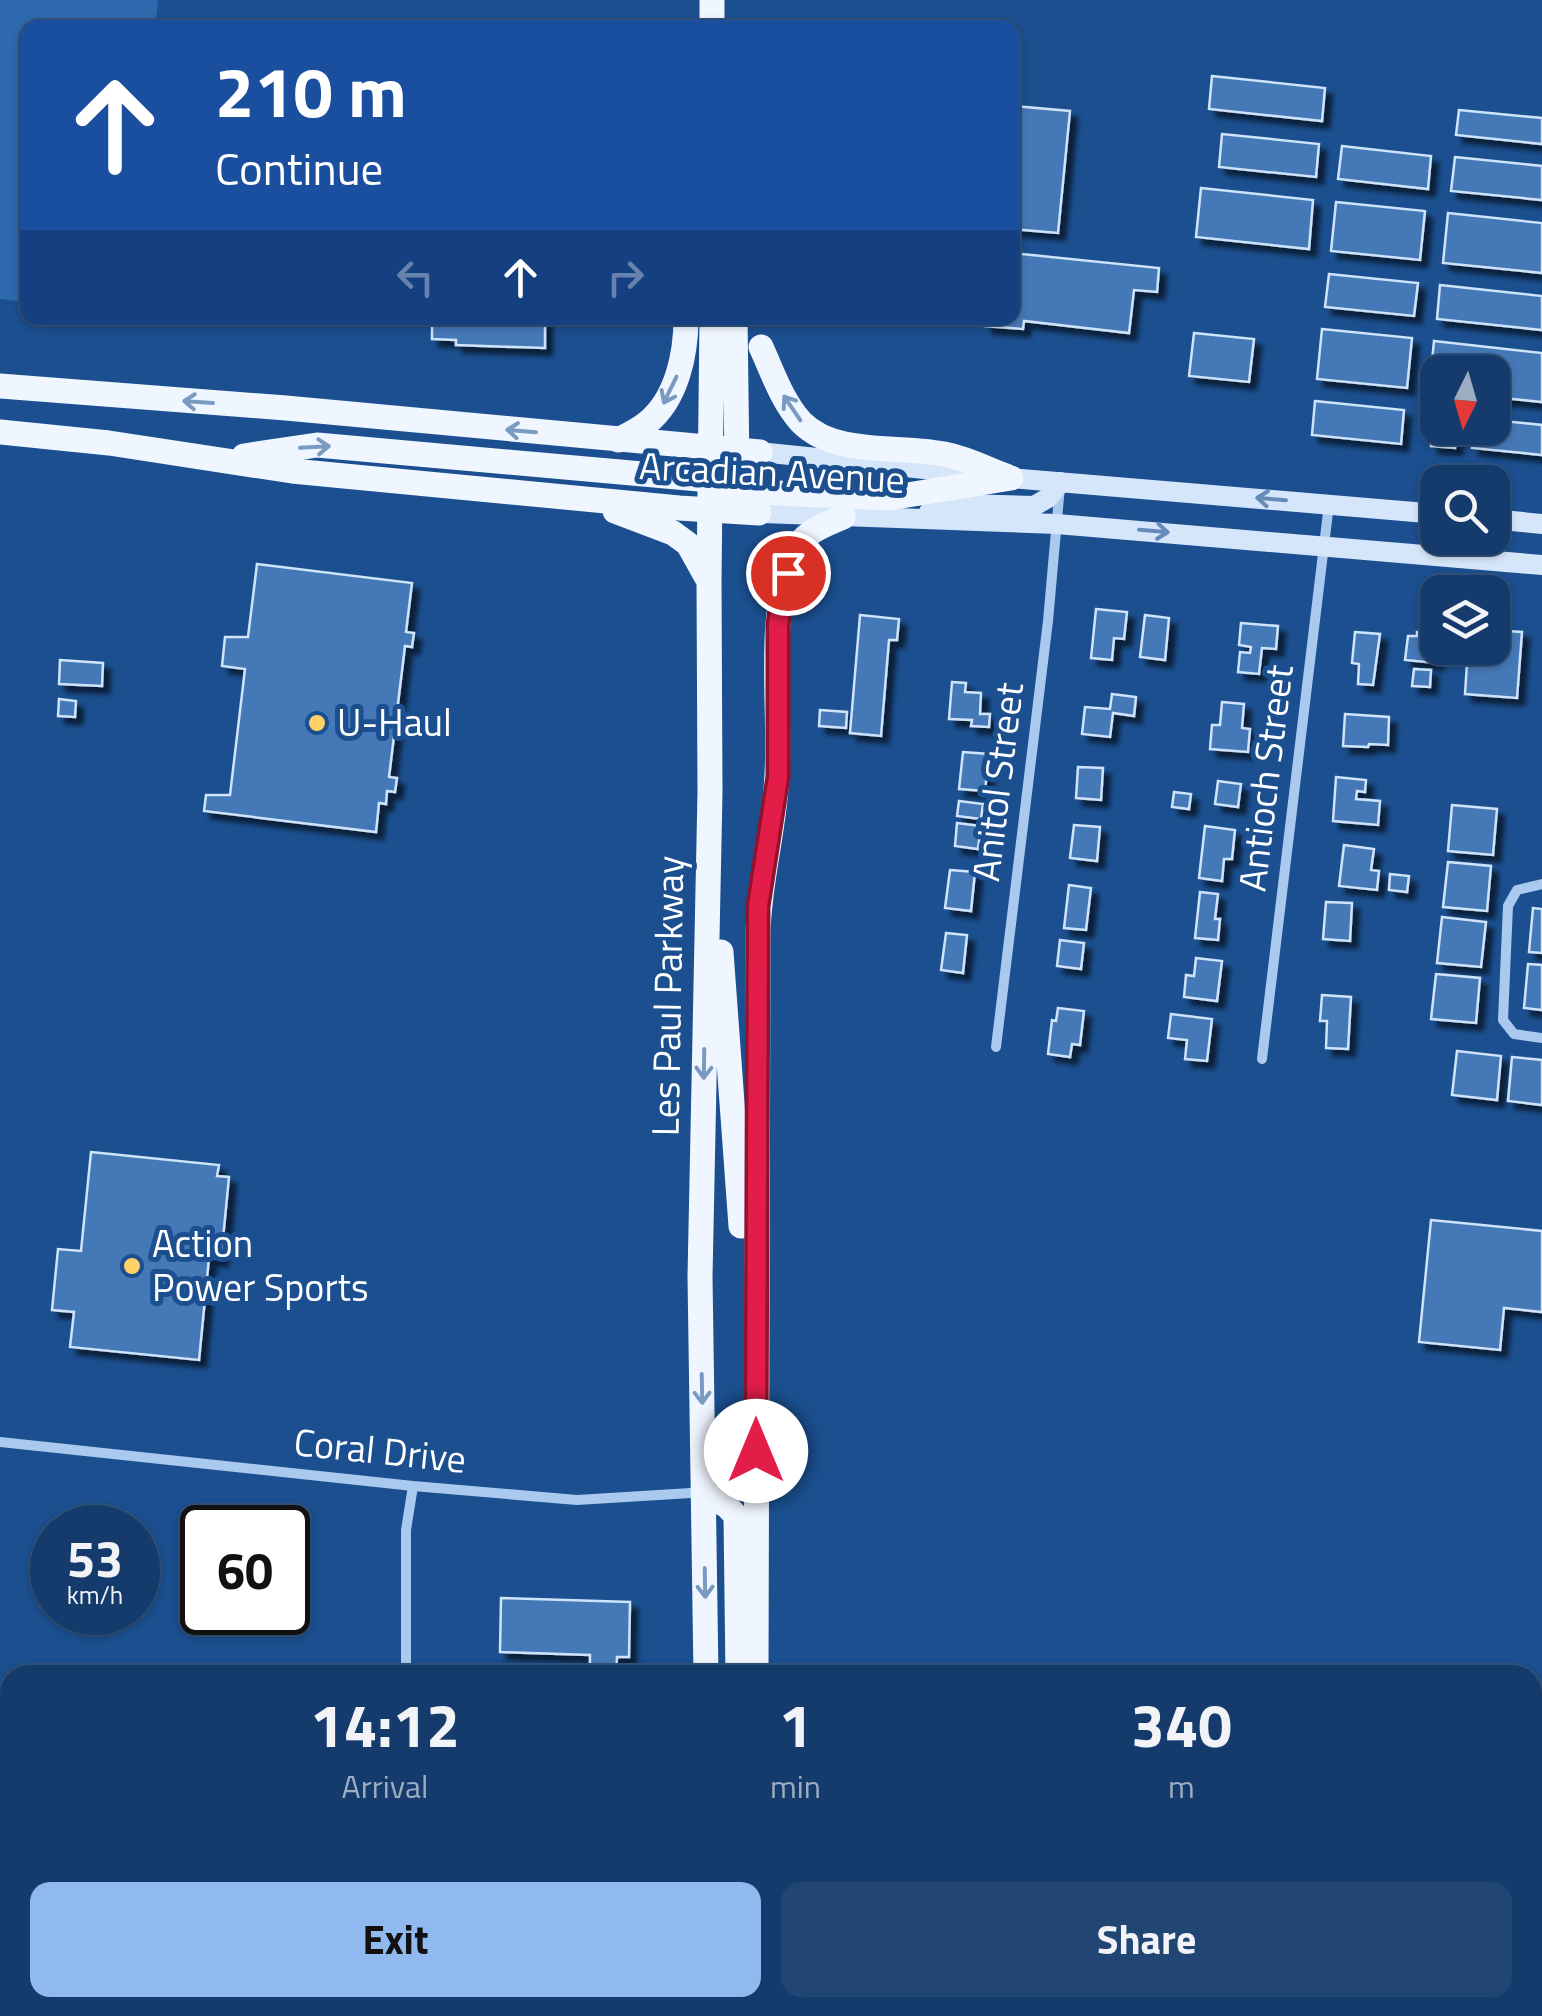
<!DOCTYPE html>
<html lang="en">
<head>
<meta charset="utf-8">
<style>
	body { margin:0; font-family:"Titillium Web",sans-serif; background:#214673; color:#f1f3f6; height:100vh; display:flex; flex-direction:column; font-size:38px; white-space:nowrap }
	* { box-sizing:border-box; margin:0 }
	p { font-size:32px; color:#9dadc1 }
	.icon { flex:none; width:55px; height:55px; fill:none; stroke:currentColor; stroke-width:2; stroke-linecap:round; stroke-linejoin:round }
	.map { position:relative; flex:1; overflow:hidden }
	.details { position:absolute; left:0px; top:1665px; width:1542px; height:352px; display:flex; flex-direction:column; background:#143b6b; border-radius:30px 30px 0 0; box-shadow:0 2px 8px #0004,0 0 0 2px #33557e }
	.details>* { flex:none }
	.hud { position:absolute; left:20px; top:20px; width:1000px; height:305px; border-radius:20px; box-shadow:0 2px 8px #0004,0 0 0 2px #33557e; background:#1a4fa0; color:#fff; overflow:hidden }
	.needle { width:65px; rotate:185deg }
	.tools { position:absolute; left:1420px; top:355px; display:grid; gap:20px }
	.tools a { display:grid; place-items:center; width:90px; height:90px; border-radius:20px; background:#143b6b; box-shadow:0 2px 8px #0004,0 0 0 2px #33557e; font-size:50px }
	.speed { position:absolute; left:30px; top:1505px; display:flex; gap:20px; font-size:50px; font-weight:700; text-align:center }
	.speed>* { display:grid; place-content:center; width:130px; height:130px; border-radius:50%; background:#143b6b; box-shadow:0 2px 8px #0004,0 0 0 2px #33557e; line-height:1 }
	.speed small { font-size:25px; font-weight:400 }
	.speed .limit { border:5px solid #111; border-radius:15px; background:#fff; color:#111 }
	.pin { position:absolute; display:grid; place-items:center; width:85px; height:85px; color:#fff; margin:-42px; border:5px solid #fff; border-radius:50%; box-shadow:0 2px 10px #0007 }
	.me { position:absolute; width:110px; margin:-55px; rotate:0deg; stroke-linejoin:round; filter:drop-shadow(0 0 8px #0008) }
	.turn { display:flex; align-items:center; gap:35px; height:210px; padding:0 30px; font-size:45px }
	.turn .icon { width:130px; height:130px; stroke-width:2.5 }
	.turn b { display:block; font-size:70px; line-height:85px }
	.lanes { display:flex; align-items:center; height:95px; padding:0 30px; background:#0003; justify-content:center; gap:50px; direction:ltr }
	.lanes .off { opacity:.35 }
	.eta { display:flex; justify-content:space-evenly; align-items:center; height:170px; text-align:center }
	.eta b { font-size:60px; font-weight:700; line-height:70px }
	.button { display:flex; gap:20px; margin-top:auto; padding:20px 30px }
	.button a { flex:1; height:115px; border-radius:20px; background:#90b9f0; color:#111; font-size:40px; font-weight:700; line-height:115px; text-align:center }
	.button a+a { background:#214673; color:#f1f3f6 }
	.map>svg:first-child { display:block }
	.green { fill:#2e69ad }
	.building { fill:#4478b7; stroke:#cfe3fa; stroke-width:2.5; filter:url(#shadow) }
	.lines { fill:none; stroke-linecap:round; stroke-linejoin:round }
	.street { stroke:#a9c9ee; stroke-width:10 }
	.secondary { stroke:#d6e6fa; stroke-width:20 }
	.primary { stroke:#f0f6ff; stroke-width:25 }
	.oneway { stroke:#7b9ac1 }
	.oneway2 { stroke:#668bba }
	.route-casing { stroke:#92132f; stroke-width:25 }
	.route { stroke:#e11d48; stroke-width:18 }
	.poi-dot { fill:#ffd166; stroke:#1b4f8f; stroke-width:4 }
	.labels { text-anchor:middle; stroke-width:10; stroke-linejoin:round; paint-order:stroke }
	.street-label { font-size:38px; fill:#fff; stroke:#1b4f8f }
	.poi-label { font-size:38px; fill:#fff; stroke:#1b4f8f; text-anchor:start }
</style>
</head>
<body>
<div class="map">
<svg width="1542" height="2016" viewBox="0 0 1542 2016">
	<defs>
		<filter id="shadow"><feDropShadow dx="7" dy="7" stdDeviation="2.5" flood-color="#0009"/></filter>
	</defs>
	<rect width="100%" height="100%" fill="#1b4f8f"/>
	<path class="green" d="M0,0H158L155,27L28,28L27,302L0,299Z"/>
	<path class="building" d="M1212,76L1325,88L1322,121L1209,109Z
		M1014,106L1070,111L1058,233L1012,229Z
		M1459,110L1542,118V144L1456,135Z
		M1222,134L1319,144L1316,177L1219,167Z
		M1342,146L1431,156L1428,189L1338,179Z
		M1455,157L1542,166V200L1451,191Z
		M1201,188L1313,200L1309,249L1196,237Z
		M1336,202L1425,211L1420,260L1331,251Z
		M1448,213L1542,223V273L1443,263Z
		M1012,253L1159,268L1157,292L1134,290L1129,333L1024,321L1023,329L985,326L986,318H1012Z
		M1329,274L1418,283L1414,316L1325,307Z
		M1440,285L1542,296V330L1437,319Z
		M432,318H545V348L456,345V340L432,339Z
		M1322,329L1412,338L1407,388L1317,379Z
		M1194,333L1254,339L1249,382L1189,376Z
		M1434,341L1542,353V402L1492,397V372H1438V391H1429Z
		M1315,401L1404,410L1401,444L1312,435Z
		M1434,413L1438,414V428H1457L1455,448L1431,446Z
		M1492,420L1542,425V455L1472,448L1474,428H1492Z
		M257,564L412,583L406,632L414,633L412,647L405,646L389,777L397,778L395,792L387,791L386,804L379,803L376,832L204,811L206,795H230L245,669L222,666L225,637H248Z
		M1096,609L1127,612L1124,639L1114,638L1112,660L1091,658Z
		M860,615L899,619L897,640H889L881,736L850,733Z
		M1145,615L1169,618L1165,660L1140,657Z
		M1241,623L1278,626L1276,649L1262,648L1259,674L1238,672L1240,652L1250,653L1251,647L1239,645Z
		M1492,630L1522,632L1517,698L1465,694L1468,648H1492Z
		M1355,632L1380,634L1373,685L1358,684L1359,664L1352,663Z
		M1417,632L1438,634L1436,663L1405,660L1408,636H1417Z
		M60,660L103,663L102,686L59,684Z
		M1414,669L1431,670L1430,687L1412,686Z
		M952,682L966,683L965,692L981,693L980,714H990L989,727L971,726L972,720L949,719Z
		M1112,694L1136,697L1134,716L1113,713L1110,737L1082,734L1085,707L1110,709Z
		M59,699L76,701L75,717L58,716Z
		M1222,702L1244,704L1242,728L1250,729L1248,752L1210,749L1212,725H1220Z
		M820,710L847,712L846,728L819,726Z
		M1345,714L1389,717L1388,745L1369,744L1368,747L1343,746Z
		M963,752L989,754L985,791L959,789Z
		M1078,767L1103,768L1101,800L1076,798Z
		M1336,777L1366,780L1365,792L1357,791L1356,799L1380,801L1378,825L1333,821Z
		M1218,781L1241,784L1238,807L1215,804Z
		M1174,792L1191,794L1189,809L1172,807Z
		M959,801L983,804L981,819L957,816Z
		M1452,805L1497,809L1493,855L1448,851Z
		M957,823L981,826L978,849L955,846Z
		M1074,825L1100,827L1097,861L1070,858Z
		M1205,826L1235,830L1232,859H1224L1222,881L1199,878Z
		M1344,845L1374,849L1371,870L1379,871L1377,890L1339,886Z
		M1448,862L1491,866L1487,911L1443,907Z
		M950,870L975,872L971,911L945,908Z
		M1390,874L1409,876L1407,892L1389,890Z
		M1069,885L1091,888L1086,930L1064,928Z
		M1200,892L1218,894L1215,919H1220L1218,940L1195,938Z
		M1326,902L1352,903L1350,941L1323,939Z
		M1533,908L1542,909V953L1529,952Z
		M1442,917L1486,922L1481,967L1437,963Z
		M946,933L967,935L963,973L941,970Z
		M1060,940L1084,943L1081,969L1057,966Z
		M1196,958L1222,961L1217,1001L1184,997L1186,975L1194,976Z
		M1528,964L1542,965V1010L1524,1008Z
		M1436,974L1480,978L1476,1023L1431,1019Z
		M1322,995L1351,997L1348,1049L1326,1048L1327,1021H1320Z
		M1058,1008L1084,1011L1080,1045L1072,1044L1070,1057L1048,1054L1052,1020L1056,1021Z
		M1171,1014L1212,1019L1207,1061L1185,1059L1187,1040L1168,1038Z
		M1457,1051L1501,1056L1497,1100L1452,1095Z
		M1512,1057L1542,1060V1105L1508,1101Z
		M91,1152L219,1165L217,1176L229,1177L221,1259L209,1258L199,1360L70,1347L74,1312L52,1310L58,1249L81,1251Z
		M1431,1220L1542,1231V1312L1504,1308L1500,1350L1419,1342Z
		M501,1598L630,1602L629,1657H617L616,1675H590V1655L500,1652Z"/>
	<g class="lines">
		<path class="street" d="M1542,884L1517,890L1508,906L1503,1020L1514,1034L1542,1038
			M996,1047L1048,621L1060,486
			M1262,1059L1329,504
			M0,1442L413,1486L577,1500L756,1489
			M406,1675V1530L413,1486
			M309,2016L322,2008"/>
		<path class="secondary" d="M760,452L1011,478L1438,514
			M929,512L964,504L1034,506L1048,498L1061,482
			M759,513L1057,524L1542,565
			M1492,519L1542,524"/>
		<path class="primary" d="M712,0V28
			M735,318L737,467
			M761,347C773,373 782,401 801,422C836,458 903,444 948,455C968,459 987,469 1006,476
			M0,386L286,408L760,452
			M0,432L109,443L292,471L679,508L759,513
			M618,440C628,435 639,430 647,423C677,399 686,354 686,318
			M244,456L317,445L710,480L729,476L760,452
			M712,509L735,496L759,492L889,498L1011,478
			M615,511L673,533L688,544L707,578
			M721,952L741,1226
			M704,1492L727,1506L736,1516L738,1675
			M706,1675L700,1277L710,792L709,580L712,318
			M756,1675L758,934C759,880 775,828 777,774C781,704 766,618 794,552C803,532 825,525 843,517
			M710,2008L711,2016
			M760,2008V2016"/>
	</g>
	<defs><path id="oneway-shaft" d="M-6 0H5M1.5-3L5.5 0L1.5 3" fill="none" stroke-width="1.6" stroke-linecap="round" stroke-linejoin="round" transform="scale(2.5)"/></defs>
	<g class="oneway">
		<use href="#oneway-shaft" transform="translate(670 390) rotate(116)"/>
		<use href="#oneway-shaft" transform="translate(198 402) rotate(-176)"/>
		<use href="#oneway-shaft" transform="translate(792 408) rotate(-124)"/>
		<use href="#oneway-shaft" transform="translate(521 431) rotate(-175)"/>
		<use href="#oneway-shaft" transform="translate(315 447) rotate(-3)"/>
		<use href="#oneway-shaft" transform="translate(704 1064) rotate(91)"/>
		<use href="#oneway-shaft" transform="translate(702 1389) rotate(89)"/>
		<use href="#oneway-shaft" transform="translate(705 1583) rotate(89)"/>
	</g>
	<g class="oneway2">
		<use href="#oneway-shaft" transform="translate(1271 499) rotate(-175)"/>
		<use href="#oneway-shaft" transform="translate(1154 531) rotate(5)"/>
	</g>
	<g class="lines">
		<defs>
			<path id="route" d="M756,1451L758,906L778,777V625L782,594L788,573"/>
		</defs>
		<use href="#route" class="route-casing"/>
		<use href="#route" class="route"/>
	</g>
	<g class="poi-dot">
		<circle cx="317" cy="723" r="10"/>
		<circle cx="132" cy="1266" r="10"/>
	</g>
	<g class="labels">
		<g class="street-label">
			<text transform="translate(772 473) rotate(3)" y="13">Arcadian Avenue</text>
			<text transform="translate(1266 778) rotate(-83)" y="13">Antioch Street</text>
			<text transform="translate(998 782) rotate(-83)" y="13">Anitol Street</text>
			<text transform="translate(668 996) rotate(-89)" y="13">Les Paul Parkway</text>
			<text transform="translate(380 1451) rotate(6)" y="13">Coral Drive</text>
		</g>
		<g class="poi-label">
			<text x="337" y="736">U-Haul</text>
			<text x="152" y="1257">Action<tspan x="152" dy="44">Power Sports</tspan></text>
		</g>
	</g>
</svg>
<div class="tools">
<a><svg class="needle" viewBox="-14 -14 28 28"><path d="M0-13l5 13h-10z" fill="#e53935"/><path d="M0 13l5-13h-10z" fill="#9dadc1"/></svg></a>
<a><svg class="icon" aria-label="search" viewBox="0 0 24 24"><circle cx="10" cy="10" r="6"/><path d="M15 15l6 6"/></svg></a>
<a><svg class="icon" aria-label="layers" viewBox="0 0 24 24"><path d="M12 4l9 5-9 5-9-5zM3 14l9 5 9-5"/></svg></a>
</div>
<div class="speed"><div>53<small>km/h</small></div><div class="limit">60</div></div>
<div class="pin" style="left:788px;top:573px;background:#d93025"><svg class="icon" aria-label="arrive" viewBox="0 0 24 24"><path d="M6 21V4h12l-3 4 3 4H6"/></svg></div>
<svg class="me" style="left:756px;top:1451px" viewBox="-20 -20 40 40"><circle r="19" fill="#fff"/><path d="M0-13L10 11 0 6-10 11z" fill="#e11d48"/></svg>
<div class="hud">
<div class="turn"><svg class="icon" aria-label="ahead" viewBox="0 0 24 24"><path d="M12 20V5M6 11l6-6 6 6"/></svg><div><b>210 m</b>Continue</div></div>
<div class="lanes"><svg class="icon off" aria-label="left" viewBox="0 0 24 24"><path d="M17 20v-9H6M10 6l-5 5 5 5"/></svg><svg class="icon" aria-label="ahead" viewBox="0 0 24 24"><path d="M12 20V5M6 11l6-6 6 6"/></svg><svg class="icon off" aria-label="right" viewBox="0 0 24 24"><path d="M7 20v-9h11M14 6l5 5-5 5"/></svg></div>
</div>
<section class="details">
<div class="eta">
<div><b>14:12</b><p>Arrival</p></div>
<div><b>1</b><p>min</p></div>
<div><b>340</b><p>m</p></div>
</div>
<div class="button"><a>Exit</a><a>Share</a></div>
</section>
</div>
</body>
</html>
